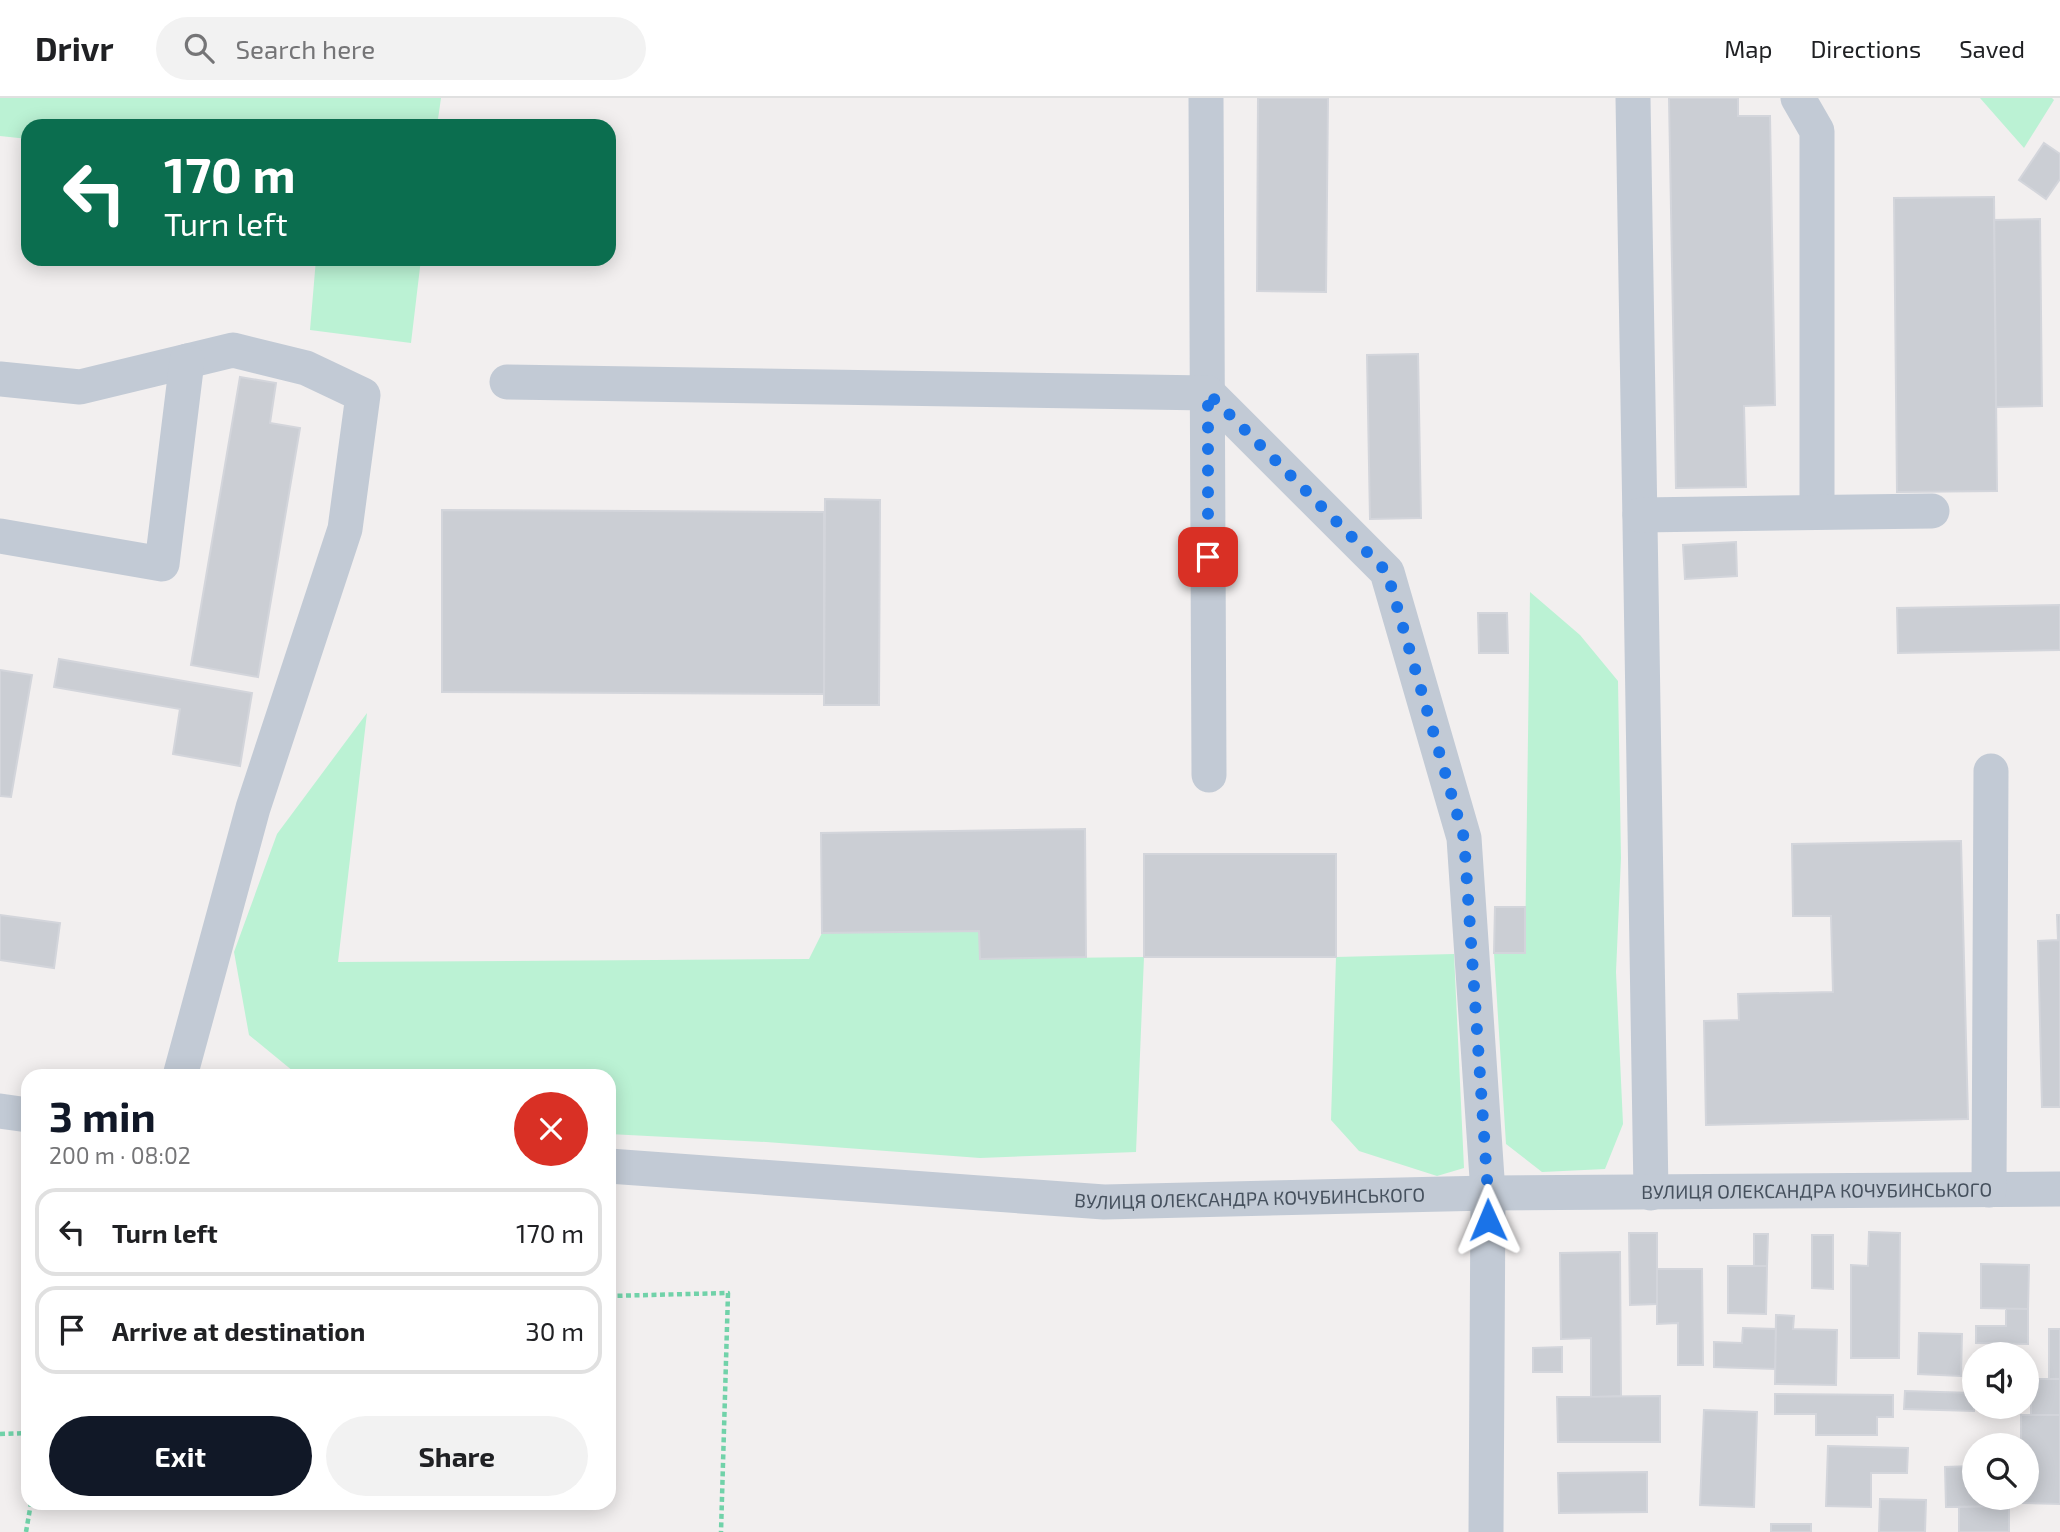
<!DOCTYPE html>
<html lang="en">
<head>
<meta charset="utf-8">
<style>
	body { margin:0; font-family:"Exo 2",sans-serif; background:#f2f2f2; color:#202124; height:100vh; display:flex; flex-direction:column; font-size:26px; white-space:nowrap }
	* { box-sizing:border-box; margin:0 }
	p { font-size:23px; color:#757577 }
	.icon { flex:none; width:38px; height:38px; fill:none; stroke:currentColor; stroke-width:2; stroke-linecap:round; stroke-linejoin:round }
	.map { position:relative; flex:1; overflow:hidden }
	.panel { position:absolute; left:21px; top:971px; width:595px; height:441px; display:flex; flex-direction:column; background:#fff; border-radius:21px; box-shadow:0 4px 18px #0003 }
	.panel>* { flex:none }
	.top-card { position:absolute; left:21px; top:21px; width:595px; height:147px; border-radius:21px; box-shadow:0 4px 18px #0003; background:#0b6e4f; color:#fff; overflow:hidden }
	.controls { position:absolute; left:1962px; top:1244px; display:grid; gap:14px }
	.controls a { display:grid; place-items:center; width:77px; height:77px; border-radius:50%; background:#fff; box-shadow:0 4px 18px #0003; font-size:35px }
	.pin { position:absolute; display:grid; place-items:center; width:60px; height:60px; color:#fff; margin:-30px; border-radius:14px; box-shadow:0 4px 10px #0006 }
	.me { position:absolute; width:77px; margin:-38px; rotate:359deg; stroke-linejoin:round; filter:drop-shadow(0 0 5px #0008) }
	.turn { display:flex; align-items:center; gap:24px; height:147px; padding:0 28px; font-size:32px }
	.turn .icon { width:91px; height:91px; stroke-width:2.5 }
	.turn b { display:block; font-size:49px; line-height:60px }
	.round { display:grid; place-items:center; flex:none; width:74px; height:74px; border-radius:37px; background:#f2f2f2 }
	.overview { display:flex; align-items:center; justify-content:space-between; height:119px; padding:0 28px }
	h1 { font-size:42px; font-weight:700; line-height:52px; color:#111827 }
	.cta { display:flex; gap:14px; margin-top:auto; padding:14px 28px }
	.cta a { flex:1; height:80px; border-radius:42px; background:#111827; color:#fff; font-size:28px; font-weight:700; line-height:80px; text-align:center }
	.cta a+a { background:#f2f2f2; color:#202124 }
	ul { padding:0; list-style:none }
	li { display:flex; align-items:center; gap:21px; height:88px; margin:0 14px 10px; padding:0 14px; border:4px solid #e0e0e0; border-radius:21px }
	li div { flex:1 }
	li b { display:block; font-size:26px }
	li em { font-style:normal }
	header { display:flex; align-items:center; gap:42px; box-sizing:border-box; height:98px; padding:0 35px; background:#fff; border-bottom:2px solid #e0e0e0 }
	header strong { font-size:33px }
	nav { display:flex; gap:38px; margin-inline-start:auto; font-size:24px }
	.search { width:490px; height:63px; background:#f2f2f2; display:flex; align-items:center; gap:18px; box-sizing:border-box; padding:0 24px; border-radius:38px; color:#757577; font-size:26px }
	.map>svg:first-child { display:block }
	.green { fill:#bbf2d4 }
	.building { fill:#cbced4; stroke:#d3d5db; stroke-width:2 }
	.lines { fill:none; stroke-linecap:round; stroke-linejoin:round }
	.path { stroke:#71d2a9; stroke-width:4.5; stroke-dasharray:5 3.5; stroke-linecap:butt }
	.minor { stroke:#c2cad5; stroke-width:35 }
	.route { stroke:#1a73e8; stroke-width:12; stroke-dasharray:0 21.6 }
	.labels { text-anchor:middle; stroke-width:7; stroke-linejoin:round; paint-order:stroke }
	.street-label { font-size:19px; fill:#46515e; stroke:#fff }
</style>
</head>
<body>
<header>
<strong>Drivr</strong>
<div class="search"><svg class="icon" aria-label="search" viewBox="0 0 24 24"><circle cx="10" cy="10" r="6"/><path d="M15 15l6 6"/></svg>Search here</div>
<nav><a>Map</a><a>Directions</a><a>Saved</a></nav>
</header>
<div class="map">
<svg width="2060" height="1434" viewBox="0 0 2060 1434">
	<rect width="100%" height="100%" fill="#f2efef"/>
	<path class="green" d="M0,0H441L437,28H28V41L0,38Z
		M1980,0H2052L2054,2L2024,50Z
		M316,161H421L411,245L310,232Z
		M1530,494L1580,537L1618,583L1621,760L1616,874L1623,1026L1605,1071L1542,1074L1506,1046L1494,855H1525Z
		M367,615L338,864L809,861L822,835L979,833L980,861L1144,859L1136,1054L980,1060L766,1044L609,1036V978H299L249,937L234,854L277,736Z
		M1454,856L1464,1070L1437,1078L1359,1053L1331,1022L1336,859Z"/>
	<path class="building" d="M1258,0H1328L1326,194L1257,193Z
		M1669,0H1738V18H1770L1775,307L1744,308L1746,389L1676,390Z
		M2044,45L2060,56V81L2046,101L2019,82Z
		M1994,99L1997,393L1897,394L1894,100Z
		M2040,121L2042,308L1996,309L1994,122Z
		M1418,256L1421,420L1370,421L1367,257Z
		M240,279L276,285L270,325L300,330L258,579L191,567Z
		M825,401L880,402L879,607H824Z
		M442,412L824,414V596L442,594Z
		M1736,444L1737,478L1685,481L1683,447Z
		M2060,507V552L1898,555L1897,510Z
		M1478,515H1507L1508,555H1479Z
		M59,561L252,595L240,668L173,656L180,611L54,589Z
		M0,572L32,577L11,699L0,698Z
		M1085,731L1086,859L980,861L979,833L822,835L821,735Z
		M1961,743L1968,1021L1706,1027L1704,923L1739,922L1738,896L1833,894L1831,818H1793L1792,746Z
		M1144,756H1336V859H1144Z
		M1495,809H1525V855H1494Z
		M0,817L60,825L54,870L0,862Z
		M2057,817H2060V1009H2042L2038,843L2058,842Z
		M1869,1134L1900,1135L1899,1260H1851V1167L1868,1168Z
		M1629,1135H1657V1206L1630,1207Z
		M1754,1136H1768L1767,1168H1754Z
		M1812,1137H1833V1191L1812,1190Z
		M1620,1154L1621,1298L1591,1299V1240L1561,1241L1560,1155Z
		M1981,1166L2029,1167L2028,1211L1981,1210Z
		M1728,1168H1767L1766,1216L1728,1215Z
		M1657,1171H1702L1703,1267H1678V1225L1657,1226Z
		M2006,1211H2028V1246L1976,1245V1228H2006Z
		M1776,1217L1794,1218L1793,1231L1837,1232L1836,1287L1775,1286Z
		M1743,1230L1776,1231L1775,1271L1714,1269V1244L1742,1245Z
		M2049,1231H2060V1281H2049Z
		M1919,1235L1962,1236L1961,1278L1918,1276Z
		M1562,1249V1274H1533V1250Z
		M2031,1281H2060V1317H2031Z
		M1905,1293L1974,1295V1313L1904,1311Z
		M1775,1296L1893,1297V1319H1877V1337H1816V1316H1775Z
		M1660,1298V1344H1558L1557,1299Z
		M1704,1312L1757,1314L1754,1409L1700,1407Z
		M2021,1317H2060V1406L2021,1405V1400H2026V1348H2021Z
		M1828,1348L1908,1350L1907,1375H1871V1409L1826,1408Z
		M1974,1368V1400H2004V1408L1946,1409L1945,1369Z
		M1647,1374V1414L1559,1415L1558,1375Z
		M1880,1401L1926,1402L1925,1434H1879Z
		M2009,1408V1434H1959V1409Z
		M1771,1426H1811V1434H1771Z"/>
	<g class="lines">
		<path class="path" d="M609,1198L728,1195L721,1434
			M0,1336L28,1335
			M26,1434L31,1405"/>
		<g class="minor">
			<path d="M1206,0L1209,677"/>
			<path d="M1633,0L1651,1095"/>
			<path d="M1798,0L1817,33V413"/>
			<path d="M0,281L80,289L233,252L306,270L363,297L345,431L253,710L180,978"/>
			<path d="M507,284L1208,295L1387,474L1464,740L1488,1095L1486,1434"/>
			<path d="M1640,417L1932,413"/>
			<path d="M0,438L162,466L187,263"/>
			<path d="M0,1013L28,1017"/>
			<path id="s1" d="M609,1068L1104,1104L1488,1095L2060,1091"/>
			<path d="M1989,1092L1991,673"/>
		</g>
	</g>
	<g class="lines">
		<path class="route" d="M1208,459V295L1387,474L1464,740L1488,1096V1122"/>
	</g>
	<g class="labels">
		<g class="street-label">
			<text dy="7" stroke="none"><textPath href="#s1" startOffset="1209">ВУЛИЦЯ ОЛЕКСАНДРА КОЧУБИНСЬКОГО</textPath></text>
			<text dy="7" stroke="none"><textPath href="#s1" startOffset="642">ВУЛИЦЯ ОЛЕКСАНДРА КОЧУБИНСЬКОГО</textPath></text>
		</g>
	</g>
</svg>
<div class="controls">
<a><svg class="icon" aria-label="sound" viewBox="0 0 24 24"><path d="M4 9h4l5-4v14l-5-4H4zM17 9q2 3 0 6"/></svg></a>
<a><svg class="icon" aria-label="search" viewBox="0 0 24 24"><circle cx="10" cy="10" r="6"/><path d="M15 15l6 6"/></svg></a>
</div>
<div class="pin" style="left:1208px;top:459px;background:#d93025"><svg class="icon" aria-label="arrive" viewBox="0 0 24 24"><path d="M6 21V4h12l-3 4 3 4H6"/></svg></div>
<svg class="me" style="left:1488px;top:1122px" viewBox="-20 -20 40 40"><path d="M0-17L14 15 0 8-14 15z" fill="#1a73e8" stroke="#fff" stroke-width="4"/></svg>
<div class="top-card">
<div class="turn"><svg class="icon" aria-label="left" viewBox="0 0 24 24"><path d="M17 20v-9H6M10 6l-5 5 5 5"/></svg><div><b>170 m</b>Turn left</div></div>
</div>
<section class="panel">
<div class="overview"><div><h1>3 min</h1><p>200 m · 08:02</p></div><a class="round" style="background:#d93025;color:#fff"><svg class="icon" aria-label="close" viewBox="0 0 24 24"><path d="M6 6l12 12M18 6L6 18"/></svg></a></div>
<ul>
<li><svg class="icon" aria-label="left" viewBox="0 0 24 24"><path d="M17 20v-9H6M10 6l-5 5 5 5"/></svg><div><b>Turn left</b></div><em>170 m</em></li>
<li><svg class="icon" aria-label="arrive" viewBox="0 0 24 24"><path d="M6 21V4h12l-3 4 3 4H6"/></svg><div><b>Arrive at destination</b></div><em>30 m</em></li>
</ul>
<div class="cta"><a>Exit</a><a>Share</a></div>
</section>
</div>
</body>
</html>
